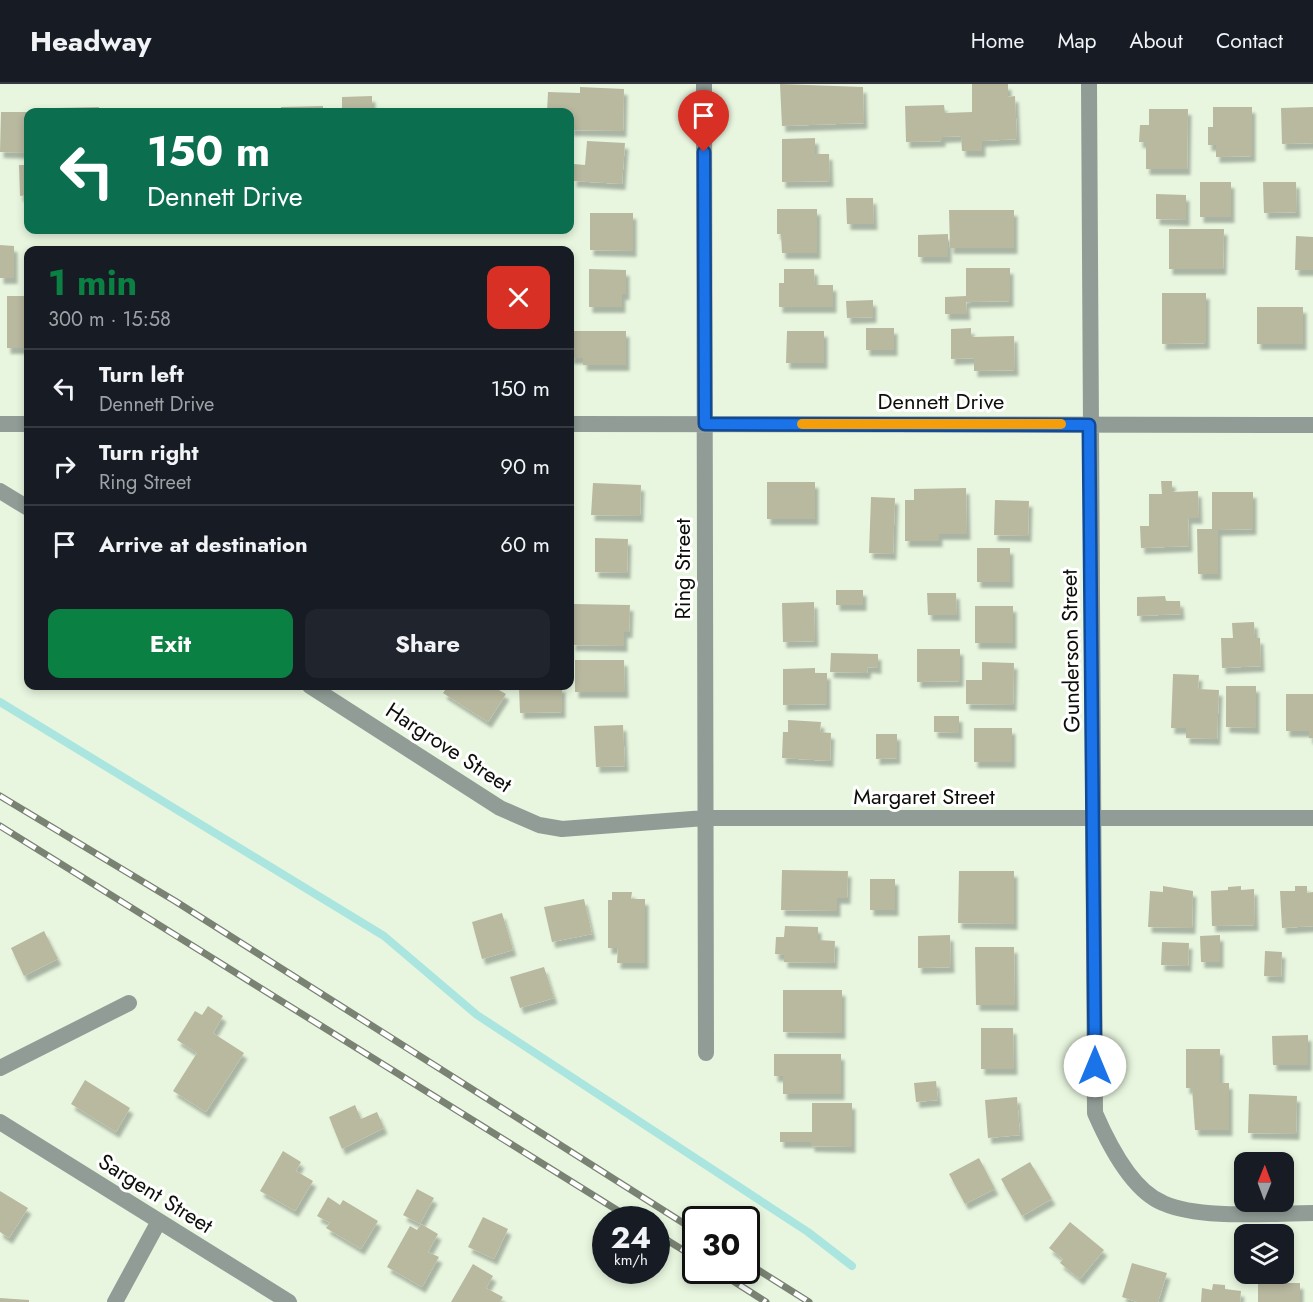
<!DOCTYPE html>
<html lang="en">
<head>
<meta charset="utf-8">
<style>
	body { margin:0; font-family:Jost,sans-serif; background:#20242c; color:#f1f3f6; height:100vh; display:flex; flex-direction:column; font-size:22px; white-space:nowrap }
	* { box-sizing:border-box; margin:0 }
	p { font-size:20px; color:#9ea1a6 }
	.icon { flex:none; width:33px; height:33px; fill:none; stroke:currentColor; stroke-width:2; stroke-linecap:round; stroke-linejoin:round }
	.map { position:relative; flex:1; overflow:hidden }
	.drawer { position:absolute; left:24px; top:162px; width:550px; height:444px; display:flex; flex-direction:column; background:#171b24; border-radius:12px; box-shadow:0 3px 9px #0003 }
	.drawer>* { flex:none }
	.hud { position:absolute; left:24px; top:24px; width:550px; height:126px; border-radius:12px; box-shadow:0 3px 9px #0003; background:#0b6e4f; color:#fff; overflow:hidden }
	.needle { width:39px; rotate:1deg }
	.controls { position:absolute; left:1234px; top:1068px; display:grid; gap:12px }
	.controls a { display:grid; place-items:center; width:60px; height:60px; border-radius:12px; background:#171b24; box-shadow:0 3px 9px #0003; font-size:30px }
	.speed { position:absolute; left:592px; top:1122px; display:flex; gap:12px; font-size:30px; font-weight:700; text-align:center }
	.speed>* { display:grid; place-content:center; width:78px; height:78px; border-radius:50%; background:#171b24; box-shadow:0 3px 9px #0003; line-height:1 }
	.speed small { font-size:15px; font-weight:400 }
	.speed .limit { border:3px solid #111; border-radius:9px; background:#fff; color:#111 }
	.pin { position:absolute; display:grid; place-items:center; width:51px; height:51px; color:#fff; margin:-62px -26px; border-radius:50% 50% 50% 0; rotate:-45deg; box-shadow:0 0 6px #0007 }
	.pin .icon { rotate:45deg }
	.me { position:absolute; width:66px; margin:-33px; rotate:0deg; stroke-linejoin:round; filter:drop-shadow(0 0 4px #0008) }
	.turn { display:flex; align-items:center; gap:21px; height:126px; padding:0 24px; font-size:27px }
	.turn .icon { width:78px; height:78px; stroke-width:2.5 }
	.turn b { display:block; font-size:42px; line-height:51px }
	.round { display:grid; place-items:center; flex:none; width:63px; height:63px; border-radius:12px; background:#20242c }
	.head { display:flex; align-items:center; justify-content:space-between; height:102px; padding:0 24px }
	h1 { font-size:36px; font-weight:700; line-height:45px; color:#0b8043 }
	.cta { display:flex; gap:12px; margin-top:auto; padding:12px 24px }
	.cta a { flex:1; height:69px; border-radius:12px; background:#0b8043; color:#fff; font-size:24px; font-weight:700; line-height:69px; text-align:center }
	.cta a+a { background:#20242c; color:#f1f3f6 }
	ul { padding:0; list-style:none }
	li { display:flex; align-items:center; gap:18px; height:78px; padding:0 24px; border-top:2px solid #363941 }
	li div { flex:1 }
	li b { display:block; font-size:22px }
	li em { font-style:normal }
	header { display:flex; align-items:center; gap:36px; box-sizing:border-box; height:84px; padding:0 30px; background:#171b24; border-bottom:2px solid #363941 }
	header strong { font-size:28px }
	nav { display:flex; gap:33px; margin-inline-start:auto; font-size:21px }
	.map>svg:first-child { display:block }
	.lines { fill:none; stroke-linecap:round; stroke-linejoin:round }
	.stream { stroke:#abe5df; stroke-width:8 }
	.building { fill:#b9b9a0; filter:url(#shadow) }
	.minor { stroke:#919c96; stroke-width:16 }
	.rail-casing { stroke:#798273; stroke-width:7 }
	.rail { stroke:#fff; stroke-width:4.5; stroke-dasharray:14; stroke-linecap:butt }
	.route-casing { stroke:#114b97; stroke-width:15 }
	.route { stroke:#1a73e8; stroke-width:10 }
	.slow { stroke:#f59e0b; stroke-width:10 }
	.labels { text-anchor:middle; stroke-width:6; stroke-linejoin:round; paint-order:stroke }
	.street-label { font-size:22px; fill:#0b0f08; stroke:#fff }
</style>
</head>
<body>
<header>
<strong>Headway</strong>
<nav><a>Home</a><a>Map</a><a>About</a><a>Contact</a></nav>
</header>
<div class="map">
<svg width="1313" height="1218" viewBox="0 0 1313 1218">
	<defs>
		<filter id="shadow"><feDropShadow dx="3.5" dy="6" stdDeviation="1.5" flood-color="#0004"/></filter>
	</defs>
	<rect width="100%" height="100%" fill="#e8f6df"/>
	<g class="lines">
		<path class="stream" d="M0,618L384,852L477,931L808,1148L852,1182"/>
	</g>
	<path class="building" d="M780,0L863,3L864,39L782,42Z
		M972,0H1008V13L1015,12L1017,55L982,57V67H962L961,52L942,53V57L906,58L905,22L944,21L945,29L972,28Z
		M580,3L624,5L623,47L570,46V28H547L548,8L580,9Z
		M372,12V28H339V26H342V13Z
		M323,22V28H281V23Z
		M99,23V28H58V24Z
		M1213,23H1252V72L1216,73V61H1208V43H1213Z
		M1313,23V59L1282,60L1281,24Z
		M118,24L152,26V28H118Z
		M179,25H211V28H179Z
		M1149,25H1188L1187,85H1146V58H1139L1140,41H1149Z
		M1,28H28V69L0,68Z
		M815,54V70H829L830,97L782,98V55Z
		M587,57L625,59L622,100L573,97L574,80L585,81Z
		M19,81H28V111L20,112Z
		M1200,98H1231V133H1200Z
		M1263,98H1296L1297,128L1264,129Z
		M1156,110L1186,111V136L1156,135Z
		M846,114H873L874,140H847Z
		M777,125H817V169H782L781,150H777Z
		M949,126H1014V164H950Z
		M590,129H633V167L590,166Z
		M1169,145H1224L1223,185H1169Z
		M948,150V173H918V151Z
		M1296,152L1313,153V186H1295Z
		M0,161L14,162V194H0Z
		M966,184H1010V217L966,218L967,230H945V213L966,212Z
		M589,185L626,186V210H622V223H589Z
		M784,185H814L815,201H833V223H779V199H784Z
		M1162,209H1206V259L1162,260Z
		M7,212H28V264H7Z
		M873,216V233L847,234L846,217Z
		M1257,223H1303V260H1257Z
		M866,244H894V266H866Z
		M971,244V253L1014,252L1015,286L974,287V274L951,275V245Z
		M570,247H626V281H583V274H570Z
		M787,247H824V279H786Z
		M1161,397H1172V408L1198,407L1199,434H1188L1189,462L1141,464L1140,442H1149V410H1162Z
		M767,398H815V435H767Z
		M593,399L641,401L640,432L591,431Z
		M966,404L967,450H939V457H905V416H914V405Z
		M1212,408H1253V445L1218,446V490H1198L1197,445H1212Z
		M871,413L895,414L893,470L869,469Z
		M995,416L1029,417L1028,452L994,451Z
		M595,454L628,455L627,489L595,488Z
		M977,464H1010V498H977Z
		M836,506H863V521H836Z
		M927,509H956L957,531H928Z
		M1165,512L1166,517H1180L1181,530L1137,532V513Z
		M814,518L815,557L783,558L782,519Z
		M573,520L630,521L629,548H624V562L572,561Z
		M975,522H1013V559H975Z
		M1254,538L1255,554H1260L1261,582L1222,584L1221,554H1233L1232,539Z
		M917,565H960V597L917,598Z
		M831,569L878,570V584L868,583L867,589L830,588Z
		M575,576H624L625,608H575Z
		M982,578L1014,579L1013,621L966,620V596H982Z
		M815,584V589H827V620L783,621V585Z
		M1173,590L1199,591L1198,605L1219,606L1217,655L1186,654V644H1171Z
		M448,602H492L506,610L488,638L443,609Z
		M562,602V628L520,629L519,603Z
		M1226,602H1256V644L1226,643Z
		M1286,610H1313V654H1309V647H1286Z
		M934,632H959V649L934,648Z
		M788,636L821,638L820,648L831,649L830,677L782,674L783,648H788Z
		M623,641L625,682L596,683L594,642Z
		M974,644H1012V678H974Z
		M876,650H897V674L876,675Z
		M782,786L848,787L847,814H837V827L781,826Z
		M959,787H1014V840L958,839Z
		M870,795H895V826H870Z
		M1163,802L1193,807L1192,844L1148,843L1150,807L1163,808Z
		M1241,802V806L1254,805L1255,841L1212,842L1211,807L1228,806V803Z
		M1295,802H1307V809L1313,808V842L1282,844L1280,807H1295Z
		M612,808H632L631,815H645V879H617L618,864H608V816H612Z
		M584,815L592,850L552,858L544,823Z
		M502,829L513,866L482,875L472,838Z
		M785,842L818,843V856L835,857L834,879L784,878V871L775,870L776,853H784Z
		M44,847L58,875L24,892L11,864Z
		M950,851L951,883L918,884V852Z
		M1220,851V878H1201L1200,852Z
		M1162,858L1189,859L1188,882L1161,881Z
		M975,863H1014L1015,921H976Z
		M1265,867L1282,868L1281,893L1264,892Z
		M544,883L554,914L520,924L510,893Z
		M783,906H842V949L783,948Z
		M208,922L223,932L213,949L244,969L206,1028L173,1007L197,969L177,956L195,927L202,931Z
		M981,944H1013L1014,985H981Z
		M1308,951V981H1273L1272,952Z
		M1186,965H1220V999H1229V1046H1195L1192,1004H1186Z
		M774,970H841V1010H783V992H774Z
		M85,996L130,1024L116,1048L71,1020Z
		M936,997L938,1016L916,1018L914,999Z
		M1249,1010L1297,1012L1296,1050L1248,1049Z
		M1017,1013L1020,1051L988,1054L985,1016Z
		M812,1019H852V1063L811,1062V1058H780V1048H812Z
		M355,1021L361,1035L377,1028L384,1044L342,1065L329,1033Z
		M283,1067L301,1078L296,1087L313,1097L295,1127L260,1107Z
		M979,1074L995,1105L965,1120L949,1090Z
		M1030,1078L1052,1115L1022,1132L1001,1095Z
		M417,1105L434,1114L420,1140L403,1131Z
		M0,1107L28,1124L9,1154L0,1148Z
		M328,1113L340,1121L343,1116L378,1137L361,1165L326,1144L330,1139L317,1132Z
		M483,1133L508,1145L494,1175L468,1163Z
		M1070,1138L1104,1166L1080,1195L1060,1179L1063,1175L1049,1164Z
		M421,1140L438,1150L428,1168L439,1173L422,1203L387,1183L410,1142L417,1146Z
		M1132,1179L1167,1189L1158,1218H1137L1122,1213Z
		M473,1180L493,1192L486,1204L503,1213L500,1218H451Z
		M1258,1199H1300V1218H1258Z
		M1213,1200L1225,1201V1205L1241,1207L1240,1218H1201L1202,1204L1212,1206Z
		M0,1214L29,1216V1218H0Z"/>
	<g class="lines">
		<path class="minor" d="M704,0L706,969
			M1089,0L1095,1029C1108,1059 1131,1106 1163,1119C1201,1136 1271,1129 1313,1129
			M0,340H28
			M570,340L1313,341
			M0,407L28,424
			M310,602L500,724L539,741L562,745L705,734H1313
			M0,984L129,919
			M0,1038L289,1218
			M115,1218L159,1137"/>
		<defs>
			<path id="rail" d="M0,712L175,817L696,1147
				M0,742L633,1136
				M657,1150L696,1174
				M747,1179L809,1218
				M716,1186L766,1218"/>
		</defs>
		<use href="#rail" class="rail-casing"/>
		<use href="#rail" class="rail"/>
	</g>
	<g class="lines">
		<defs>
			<path id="route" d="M704,68L705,340L1089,341L1095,982"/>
		</defs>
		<use href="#route" class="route-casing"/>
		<use href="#route" class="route"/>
		<path class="slow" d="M802,340H1061"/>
	</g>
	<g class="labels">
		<g class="street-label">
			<text x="941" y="325">Dennett Drive</text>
			<text transform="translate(682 485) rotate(-90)" y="8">Ring Street</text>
			<text transform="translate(1070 567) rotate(-91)" y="8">Gunderson Street</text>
			<text transform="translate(449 663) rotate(33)" y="8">Hargrove Street</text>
			<text x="924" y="720">Margaret Street</text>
			<text transform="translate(156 1109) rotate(32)" y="8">Sargent Street</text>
		</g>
	</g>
</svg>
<div class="controls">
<a><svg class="needle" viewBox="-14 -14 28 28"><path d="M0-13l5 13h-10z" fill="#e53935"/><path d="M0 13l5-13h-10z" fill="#9ea1a6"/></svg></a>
<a><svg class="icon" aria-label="layers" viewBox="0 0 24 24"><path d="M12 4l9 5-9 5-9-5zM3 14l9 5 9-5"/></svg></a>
</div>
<div class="speed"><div>24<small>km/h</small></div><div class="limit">30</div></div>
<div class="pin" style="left:704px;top:68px;background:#d93025"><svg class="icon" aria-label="arrive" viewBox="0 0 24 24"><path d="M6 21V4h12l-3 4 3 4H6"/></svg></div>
<svg class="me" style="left:1095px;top:982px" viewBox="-20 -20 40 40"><circle r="19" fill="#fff"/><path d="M0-13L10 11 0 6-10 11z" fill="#1a73e8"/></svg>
<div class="hud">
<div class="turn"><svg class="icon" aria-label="left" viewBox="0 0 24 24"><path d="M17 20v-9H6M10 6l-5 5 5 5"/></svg><div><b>150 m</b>Dennett Drive</div></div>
</div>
<section class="drawer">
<div class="head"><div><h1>1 min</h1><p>300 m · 15:58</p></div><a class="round" style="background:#d93025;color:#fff"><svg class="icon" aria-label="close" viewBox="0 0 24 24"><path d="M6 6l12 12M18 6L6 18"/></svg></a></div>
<ul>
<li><svg class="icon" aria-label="left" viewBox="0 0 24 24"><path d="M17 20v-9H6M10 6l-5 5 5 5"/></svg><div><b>Turn left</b><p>Dennett Drive</p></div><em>150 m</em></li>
<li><svg class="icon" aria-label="right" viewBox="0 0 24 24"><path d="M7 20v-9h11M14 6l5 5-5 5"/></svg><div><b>Turn right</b><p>Ring Street</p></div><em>90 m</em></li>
<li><svg class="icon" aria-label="arrive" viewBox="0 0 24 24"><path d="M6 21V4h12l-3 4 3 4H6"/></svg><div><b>Arrive at destination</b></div><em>60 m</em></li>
</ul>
<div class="cta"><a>Exit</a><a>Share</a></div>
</section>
</div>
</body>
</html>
